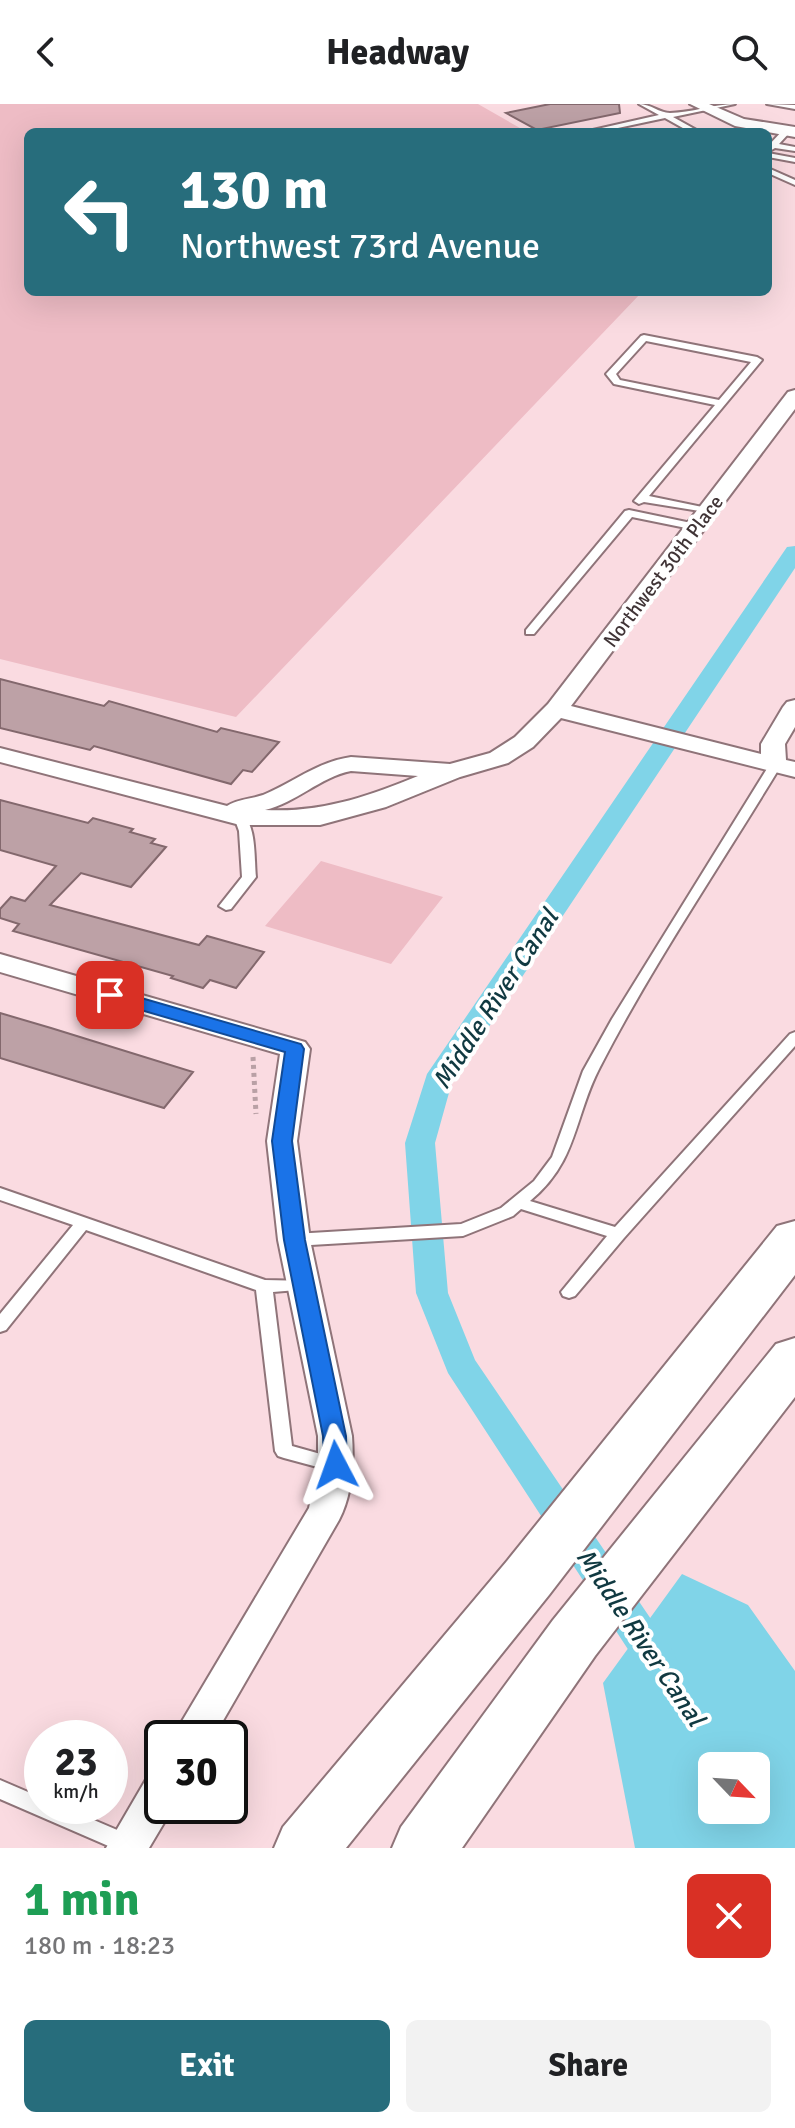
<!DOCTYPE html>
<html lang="en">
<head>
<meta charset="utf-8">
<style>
	body { margin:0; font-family:Signika,sans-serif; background:#f2f2f2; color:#202124; height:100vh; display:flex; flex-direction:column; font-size:30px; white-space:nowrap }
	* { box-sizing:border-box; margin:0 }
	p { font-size:26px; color:#757577 }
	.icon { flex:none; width:44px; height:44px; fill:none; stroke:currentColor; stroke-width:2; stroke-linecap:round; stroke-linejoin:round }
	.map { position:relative; height:1744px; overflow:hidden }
	.details { display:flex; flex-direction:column; background:#fff; flex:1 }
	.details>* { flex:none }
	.hud { position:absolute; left:24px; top:24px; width:748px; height:168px; border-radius:12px; box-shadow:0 8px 32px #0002; background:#276d7c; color:#fff; overflow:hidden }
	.needle { width:52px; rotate:115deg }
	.buttons { position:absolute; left:698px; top:1648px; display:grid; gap:16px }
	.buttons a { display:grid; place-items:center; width:72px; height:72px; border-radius:12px; background:#fff; box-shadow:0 8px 32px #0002; font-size:40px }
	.speed { position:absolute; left:24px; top:1616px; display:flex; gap:16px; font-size:40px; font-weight:700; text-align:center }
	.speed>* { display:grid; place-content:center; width:104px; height:104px; border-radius:50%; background:#fff; box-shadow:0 8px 32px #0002; line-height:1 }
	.speed small { font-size:20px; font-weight:400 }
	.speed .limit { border:4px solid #111; border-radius:12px; background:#fff; color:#111 }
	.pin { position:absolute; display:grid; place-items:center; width:68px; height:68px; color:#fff; margin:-34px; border-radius:16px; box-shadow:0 4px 12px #0006 }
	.me { position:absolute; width:88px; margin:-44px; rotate:356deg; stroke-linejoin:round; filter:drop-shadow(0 0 6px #0008) }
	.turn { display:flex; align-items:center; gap:28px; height:168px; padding:0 24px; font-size:36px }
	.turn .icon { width:104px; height:104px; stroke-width:2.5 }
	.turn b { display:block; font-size:56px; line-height:68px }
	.round { display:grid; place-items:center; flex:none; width:84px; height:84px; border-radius:12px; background:#f2f2f2 }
	.overview { display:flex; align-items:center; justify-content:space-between; height:136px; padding:0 24px }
	h1 { font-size:48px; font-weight:800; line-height:60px; color:#1e9e55 }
	.action { display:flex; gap:16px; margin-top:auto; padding:16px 24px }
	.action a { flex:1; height:92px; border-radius:12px; background:#276d7c; color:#fff; font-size:32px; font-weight:800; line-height:92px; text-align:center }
	.action a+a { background:#f2f2f2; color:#202124 }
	header { display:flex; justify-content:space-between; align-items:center; height:104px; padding:0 24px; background:#fff; font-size:36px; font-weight:800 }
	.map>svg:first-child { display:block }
	.green { fill:#eebcc5 }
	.water { fill:#80d4e8; fill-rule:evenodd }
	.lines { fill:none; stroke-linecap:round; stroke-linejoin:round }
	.canal { fill:#80d4e8; fill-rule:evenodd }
	.building { fill:#bda1a6; stroke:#83686d; stroke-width:2 }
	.lane-casing { stroke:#8f7479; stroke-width:4 }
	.street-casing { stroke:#8f7479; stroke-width:4 }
	.primary-casing { stroke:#8f7479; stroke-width:4 }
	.path { stroke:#b9a0a5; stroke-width:5; stroke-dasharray:4 4; stroke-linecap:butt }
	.lane { fill:#fff; fill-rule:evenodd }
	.street { fill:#fff; fill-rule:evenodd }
	.primary { fill:#fff; fill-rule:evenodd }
	.route { fill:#1a73e8; stroke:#114b97; stroke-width:2 }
	.labels { text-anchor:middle; stroke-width:8; stroke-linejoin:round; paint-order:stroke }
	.far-street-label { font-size:20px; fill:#403436; stroke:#fff }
	.water-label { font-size:26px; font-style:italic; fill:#103941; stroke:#fff }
</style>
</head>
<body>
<header><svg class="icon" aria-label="back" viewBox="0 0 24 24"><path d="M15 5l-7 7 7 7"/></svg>Headway<svg class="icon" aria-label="search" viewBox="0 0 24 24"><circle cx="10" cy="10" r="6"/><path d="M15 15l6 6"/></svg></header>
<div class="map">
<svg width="795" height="1744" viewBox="0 0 795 1744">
	<rect width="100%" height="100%" fill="#fadbe1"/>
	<path class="green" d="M0,0H478L527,28H28V188H642L236,613L0,555Z
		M321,757L443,793L391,860L265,822Z"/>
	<path class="water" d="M682,1470L748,1501L795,1567V1744H635L603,1579ZM712,1662H756V1706H712Z"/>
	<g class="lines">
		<path class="canal" d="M795,442V464L452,978L435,1039L448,1189L475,1256L674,1549L679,1561L674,1573L660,1578L646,1573L448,1269L416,1189L405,1039L427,970L787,443Z"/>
	</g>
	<path class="building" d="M550,0H619L620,9L537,26L506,9Z
		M0,575L104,602L109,597L217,628L221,624L279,638L252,668L243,666L231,680L94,642L90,646L0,624Z
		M0,696L88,719L93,714L133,725L130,728L155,735L151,739L166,743L131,783L81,769L50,801L199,841L207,832L264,848L236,884L210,876L203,884L171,874L173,872L13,827L19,820L0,814V805L11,793L25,797L56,762L0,746Z
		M0,909L51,924L193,968L164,1004L0,954Z"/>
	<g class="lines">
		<defs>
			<path id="lane" d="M639,0C651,0 659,9 670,9C691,9 713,0 735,0L673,13L700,28H690L665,14L599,28H584L659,11Z
				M767,0L795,1V5Z
				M784,25L791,27L779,40L795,43V47L775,44L768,48V42Z
				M768,49L795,54V58L768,53Z
				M768,64L795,76V81L768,69Z
				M644,231L757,253L762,256L649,392L712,405V409L644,398L639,400L634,397L715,301L614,280L606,270L641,232ZM646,237L751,258L719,296L620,276L616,270Z
				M629,406L696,420L701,423L696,426L632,413L534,530H526V526L625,407Z
				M774,659L780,663C720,762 653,860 600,963C574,1012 578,1058 530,1097L615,1123L790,930L795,928V942L624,1134L575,1192L569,1194L563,1192L561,1188L607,1132L521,1105L513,1112L463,1132L294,1142L288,1140L286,1136L288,1132L294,1130L461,1120L501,1104L534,1077L552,1053L583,967L612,915L768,663Z
				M240,709C257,718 254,755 256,773L231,805L226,806L219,802L242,773L239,727L234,713Z
				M0,1084L265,1176L309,1177L311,1181L309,1185L273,1188L292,1342L342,1356L345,1361L342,1366L336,1368L284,1354L278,1352L275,1347L256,1186L86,1126L6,1226L0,1228V1210L73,1121L0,1096Z
				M0,1676L42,1694V1702H61L136,1734L139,1741L138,1744H113L0,1695Z"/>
			<path id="street" d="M690,0H709L744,15L795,23V33L735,22Z
				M795,286V305L571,602L761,650V640L783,603L787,598L795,596V623L785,640L786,656L795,658V673L561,614L533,643L508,659L460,673L386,703L320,721H240L0,658V644L227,702C238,695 252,695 263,691C294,678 317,658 351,653L450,660L490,649L515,633L548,600L788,288ZM351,667L418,672C367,693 320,709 265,706C296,699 320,673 351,667Z
				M0,850L305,938L310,945L297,1037L310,1136L352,1332C354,1360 352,1391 339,1416L213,1634H172L309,1404L318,1361V1332L278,1136L267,1037L280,950L0,868Z
				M162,1667V1702H174L149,1744H106L148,1672Z"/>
			<path id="primary" d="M795,1117V1171L549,1491L346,1744H274L283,1723L507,1457L777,1122Z
				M795,1234V1293L595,1552L462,1744H392L401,1723L553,1516L776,1240Z"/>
		</defs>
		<use href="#lane" class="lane-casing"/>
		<use href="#street" class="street-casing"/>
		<use href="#primary" class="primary-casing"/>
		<path class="path" d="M253,953L256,1010"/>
		<use href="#lane" class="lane"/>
		<use href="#street" class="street"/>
		<use href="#primary" class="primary"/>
	</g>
	<path class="route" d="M110,885L301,940L304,945L292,1037L305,1136L346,1332L347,1361L344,1368L336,1370L327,1368L324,1361L323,1332L284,1136L272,1037L285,948L103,895L101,891L103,887Z"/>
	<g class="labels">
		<g class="far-street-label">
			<text transform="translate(663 467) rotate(-53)" y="7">Northwest 30th Place</text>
		</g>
		<g class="water-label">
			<text transform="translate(495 895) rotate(-57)" y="9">Middle River Canal</text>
			<text transform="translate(641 1533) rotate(56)" y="9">Middle River Canal</text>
		</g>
	</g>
</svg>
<div class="buttons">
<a><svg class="needle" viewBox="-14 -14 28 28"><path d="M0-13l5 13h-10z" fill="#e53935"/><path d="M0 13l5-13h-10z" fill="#757577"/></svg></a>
</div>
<div class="speed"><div>23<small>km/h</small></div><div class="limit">30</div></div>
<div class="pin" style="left:110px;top:891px;background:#d93025"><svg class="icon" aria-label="arrive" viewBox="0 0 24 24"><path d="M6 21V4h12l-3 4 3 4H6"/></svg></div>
<svg class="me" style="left:336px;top:1361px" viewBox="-20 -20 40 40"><path d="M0-17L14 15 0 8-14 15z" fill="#1a73e8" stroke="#fff" stroke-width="4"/></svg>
<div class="hud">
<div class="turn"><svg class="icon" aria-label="left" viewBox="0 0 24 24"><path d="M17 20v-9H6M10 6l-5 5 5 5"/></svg><div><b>130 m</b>Northwest 73rd Avenue</div></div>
</div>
</div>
<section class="details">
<div class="overview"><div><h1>1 min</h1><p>180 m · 18:23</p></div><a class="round" style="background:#d93025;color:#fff"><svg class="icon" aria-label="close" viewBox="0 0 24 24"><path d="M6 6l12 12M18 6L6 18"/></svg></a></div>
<div class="action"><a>Exit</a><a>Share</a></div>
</section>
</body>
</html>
